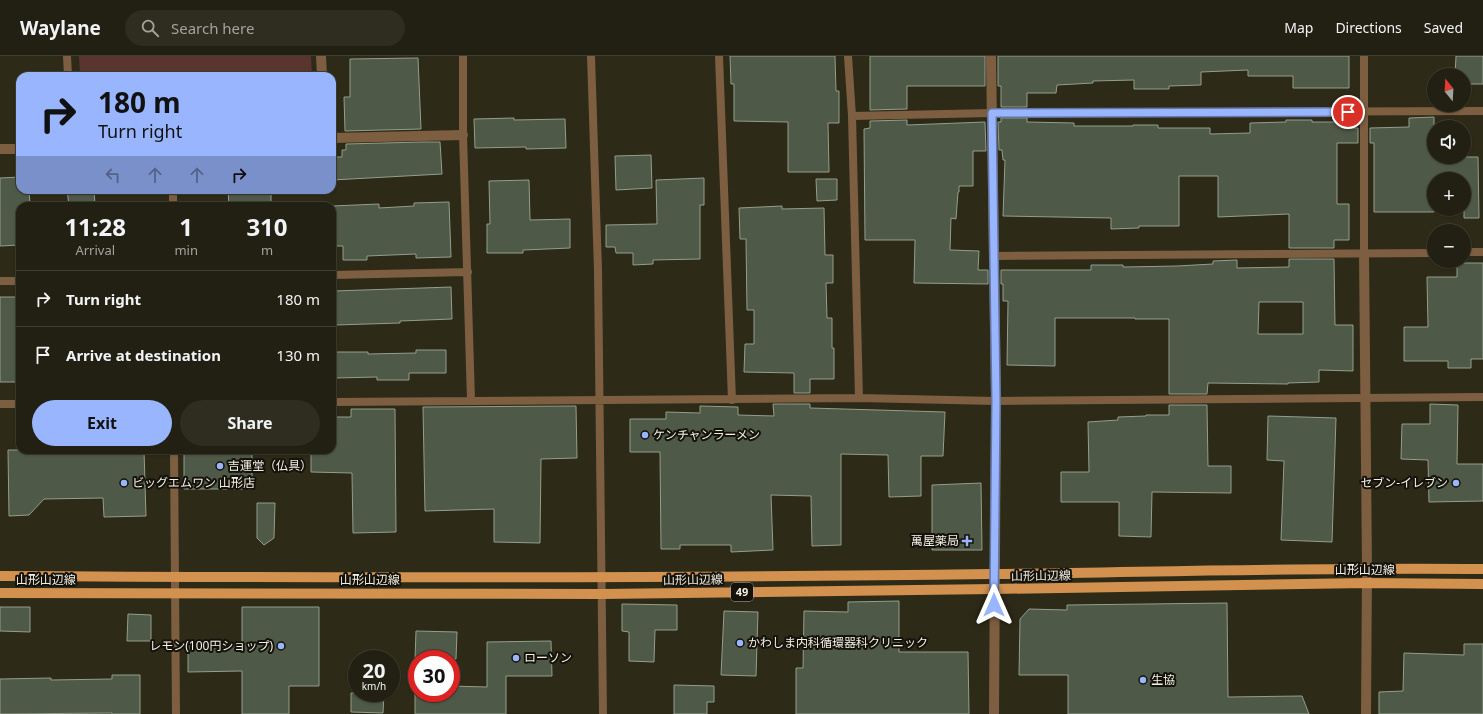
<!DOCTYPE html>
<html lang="en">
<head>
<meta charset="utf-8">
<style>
	body { margin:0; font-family:"Noto Sans","Noto Sans JP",sans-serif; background:#2e2d20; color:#f1f3f6; height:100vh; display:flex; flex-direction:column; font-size:15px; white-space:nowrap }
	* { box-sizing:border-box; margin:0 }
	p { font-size:13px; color:#a2a39f }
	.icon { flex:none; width:22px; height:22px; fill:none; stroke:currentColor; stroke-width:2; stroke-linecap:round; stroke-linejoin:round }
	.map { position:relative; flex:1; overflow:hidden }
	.panel { position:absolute; left:16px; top:146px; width:320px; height:252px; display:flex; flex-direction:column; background:#222012; border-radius:12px; box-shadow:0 1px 3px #0004,0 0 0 1px #3f3e32 }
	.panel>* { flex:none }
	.banner { position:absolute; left:16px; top:16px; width:320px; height:122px; border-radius:12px; box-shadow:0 1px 3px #0004,0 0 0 1px #3f3e32; background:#99b5fd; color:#111; overflow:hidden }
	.needle { width:26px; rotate:342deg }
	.buttons { position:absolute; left:1427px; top:12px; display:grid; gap:8px }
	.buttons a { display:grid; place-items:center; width:44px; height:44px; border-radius:50%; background:#222012; box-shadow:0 1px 3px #0004,0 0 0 1px #3f3e32; font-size:20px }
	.speed { position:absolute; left:348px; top:594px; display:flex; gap:8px; font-size:20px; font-weight:700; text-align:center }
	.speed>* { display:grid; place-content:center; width:52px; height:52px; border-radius:50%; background:#222012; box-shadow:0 1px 3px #0004,0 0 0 1px #3f3e32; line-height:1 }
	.speed small { font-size:10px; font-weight:400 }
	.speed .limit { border:6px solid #d22; background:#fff; color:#111 }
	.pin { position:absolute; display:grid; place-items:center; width:34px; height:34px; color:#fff; margin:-17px; border:2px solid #fff; border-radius:50%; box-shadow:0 1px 4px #0007 }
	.me { position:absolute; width:44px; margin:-22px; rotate:0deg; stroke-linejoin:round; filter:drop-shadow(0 0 3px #0008) }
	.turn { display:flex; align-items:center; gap:14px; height:84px; padding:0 16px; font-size:18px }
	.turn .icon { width:52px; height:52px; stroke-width:2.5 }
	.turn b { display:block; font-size:28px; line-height:34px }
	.lanes { display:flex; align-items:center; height:38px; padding:0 16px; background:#0003; justify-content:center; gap:20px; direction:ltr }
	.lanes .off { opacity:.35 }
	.eta { display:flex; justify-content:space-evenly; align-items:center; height:68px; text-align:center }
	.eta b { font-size:24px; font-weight:700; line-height:28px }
	.primary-button { display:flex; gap:8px; margin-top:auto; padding:8px 16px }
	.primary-button a { flex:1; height:46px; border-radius:24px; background:#99b5fd; color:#111; font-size:16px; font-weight:700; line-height:46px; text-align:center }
	.primary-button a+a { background:#2e2d20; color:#f1f3f6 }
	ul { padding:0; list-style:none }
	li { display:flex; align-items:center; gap:12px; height:56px; padding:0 16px; border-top:1px solid #3f3e32 }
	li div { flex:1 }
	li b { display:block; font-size:15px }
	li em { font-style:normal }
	header { display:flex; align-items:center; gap:24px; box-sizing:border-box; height:56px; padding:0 20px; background:#222012; border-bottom:1px solid #3f3e32 }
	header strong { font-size:19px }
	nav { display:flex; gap:22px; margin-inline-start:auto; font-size:14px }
	.search { width:280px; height:36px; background:#2e2d20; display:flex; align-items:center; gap:10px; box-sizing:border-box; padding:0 14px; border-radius:22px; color:#a2a39f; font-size:15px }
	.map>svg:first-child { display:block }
	.green { fill:#5a342e }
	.building { fill:#4f5948; stroke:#939e8b; fill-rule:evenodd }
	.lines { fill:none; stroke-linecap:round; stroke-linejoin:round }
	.service { stroke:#7e5e40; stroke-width:8 }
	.minor { stroke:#7e5e40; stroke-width:10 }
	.tertiary { stroke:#7e5e40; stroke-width:10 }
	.primary { stroke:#d2914e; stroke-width:10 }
	.route-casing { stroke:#6376a4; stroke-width:10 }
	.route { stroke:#99b5fd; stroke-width:7 }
	.poi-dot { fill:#99b5fd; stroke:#14120a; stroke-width:1.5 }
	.labels { text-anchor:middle; stroke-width:4; stroke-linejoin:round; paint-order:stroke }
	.shield { fill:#14120a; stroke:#afada3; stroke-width:1 }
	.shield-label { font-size:11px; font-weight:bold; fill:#f2f0e5 }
	.poi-label { font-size:12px; fill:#f2f0e5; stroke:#14120a; text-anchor:start }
	.street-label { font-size:12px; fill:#f2f0e5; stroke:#14120a }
</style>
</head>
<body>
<header>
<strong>Waylane</strong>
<div class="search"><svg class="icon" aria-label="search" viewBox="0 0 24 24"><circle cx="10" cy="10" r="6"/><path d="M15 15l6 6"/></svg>Search here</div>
<nav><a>Map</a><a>Directions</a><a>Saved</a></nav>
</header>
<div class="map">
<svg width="1483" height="658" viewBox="0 0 1483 658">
	<rect width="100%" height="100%" fill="#2d2a18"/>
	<path class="green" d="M79,0H311L312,20H80Z"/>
	<path class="building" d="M730,0H835L836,35H839V67H828L829,116H788V66L734,65V28H731Z
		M870,0H985V30H907V53L870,54Z
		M998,0H1349V32H1293V20H1248V14L1201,16V29L1169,30V33H1134V24L1093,25V27L1057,29L1056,37H1027V51H1001V30H998Z
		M1456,0H1483V28H1464V19H1455Z
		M418,2L421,73L345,75L344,41H350V3Z
		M1434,61V101H1478L1479,162H1464V123H1434V156H1374V87H1370V72L1409,71V62Z
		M514,62V64L565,63L566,92L526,93V91L475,92L474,63Z
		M1001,62H1027V66L1074,67V70H1133V69H1158V72H1210V78L1250,77V67L1286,66V64H1312V66H1352V72H1358V87H1337V148H1349V184H1334V192H1289V158L1218,161V120H1179V170H1139V172L1111,173V162L1003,160L1005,104H1003L1002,94H999L998,66H1001Z
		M907,64V69L985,66L986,95H973V130H959V136H958L956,163L951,162L950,194L979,195L978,214H988V228L914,227L915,184H865L864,73L870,72V65Z
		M422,86H440L442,118L332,124V101H342V94H346V88Z
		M651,99L652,132L616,134L615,100Z
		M20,121V134H29L30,148H20V189L0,190V122Z
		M704,122V149H700V203L653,204V208L633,209V197H616L615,191H606V169L657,168L656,124Z
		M816,123H837V144L817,145Z
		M529,124L530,164L570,163V192L523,194V197H487V168H490L489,125Z
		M67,134H94L95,148L69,150Z
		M228,134H271V150H229Z
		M449,146L451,201L416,202V198L367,200V204H343V190H332V150L379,148V152L414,150V147Z
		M782,150V153L824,152L825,199H833V227H826L827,262H832V292H834V323H810V337H794V317L744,316L745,288H754V254H747L746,183H740L739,152Z
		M1289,203H1334L1335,269H1353V315L1319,314V326L1288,327V328L1208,327L1207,338H1169V263H1135V262H1055V310L1007,309L1008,245H1003V228H1001V214H1091V209H1123V211L1177,210L1213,208V205L1237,204V212L1289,211ZM1259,246H1303V278H1258Z
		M1457,207H1483V303H1471V312H1448V305H1404V271H1428L1427,221H1457Z
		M451,231L452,263L400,265V267L335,269L334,235Z
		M0,241H16V326H0Z
		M416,294H446V317H409V324H377V321L335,322L334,296H368V298L416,297Z
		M773,348H810V352L945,356L943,400H921V440L889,441L888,399L841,398V489L812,490L811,440L771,439L773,494L731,496V489H680V493H661L660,396H630V363H666V356L700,357V350L738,351V359L774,360Z
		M1430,348L1458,349L1457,408H1483V445L1429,446L1428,404L1401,403L1402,368H1430Z
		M1169,349H1207L1208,410H1231V437L1152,436L1151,481L1119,480V446H1061V416H1089L1088,366L1118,364V361L1146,360V359H1169Z
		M576,350L577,402L541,403L540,487L494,486V453L425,455L423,351Z
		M351,353H395L396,476L353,477L352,417L311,416V394H332V361H351Z
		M1268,360L1336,362L1332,486L1281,484L1284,405L1267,404Z
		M8,394H144L146,460L104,461L103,442L44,443L29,459L9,460Z
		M184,394H252V433H184Z
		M981,427L982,494H932V429Z
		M257,447H275L274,482L264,489L257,482Z
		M899,545V596H968L969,658H796V612H803L804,555L848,556V546Z
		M1227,547L1228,641L1302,640L1309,658H1068V619H1019L1020,563L1029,553L1067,554V549Z
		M622,548L677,549V574H655L654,606L629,605V576L622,575Z
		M0,551H30V576L0,575Z
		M242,551H319V630H289V658H242V615L188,616V589L242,588Z
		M724,555L758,556L756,620L721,619Z
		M128,558L151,559V585H127Z
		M416,575L457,576L456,603H415Z
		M551,585L552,620H506V658H415V637H451V630L487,631V586Z
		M1464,588H1483V658H1379V636L1403,635L1404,597L1464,599Z
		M112,619H140V658H112V657L0,658V623L51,622V624L112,623Z
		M674,629L714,630V646H707V658H674Z
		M351,637H384L383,657L351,656Z"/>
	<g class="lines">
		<path class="service" d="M67,0L68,20
			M463,0V79L471,344
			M591,0L598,214L603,658
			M719,0L732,344
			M848,0L852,60L859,342
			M1364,0V197
			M852,60L992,57L1483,55
			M173,134V150
			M1464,196H1483
			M994,200L1434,197
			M332,219L468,216
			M0,225H20
			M332,346L859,342L996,345L1483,341
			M0,348H20
			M174,394L176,658"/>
		<path class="minor" d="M321,0L322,20
			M991,0L996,345L994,658
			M332,82L463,79
			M0,93H20"/>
		<path class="tertiary" d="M1364,197L1367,512L1366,658"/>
		<path class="primary" d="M0,520C330,522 661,522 991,518C1155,516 1319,511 1483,513
			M0,537L602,538L994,533L1366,527L1483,528"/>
	</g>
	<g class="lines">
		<defs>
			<path id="route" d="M994,549L996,345L992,57L1348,56"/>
		</defs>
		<use href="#route" class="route-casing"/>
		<use href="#route" class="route"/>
	</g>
	<g class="poi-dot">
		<circle cx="645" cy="379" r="4"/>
		<circle cx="220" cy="410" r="4"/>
		<circle cx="124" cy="427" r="4"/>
		<circle cx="1456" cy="427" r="4"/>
		<path d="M965 479h4v4h4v4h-4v4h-4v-4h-4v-4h4z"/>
		<circle cx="740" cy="587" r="4"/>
		<circle cx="281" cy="590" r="4"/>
		<circle cx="516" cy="602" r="4"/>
		<circle cx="1143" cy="624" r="4"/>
	</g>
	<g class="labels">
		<rect class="shield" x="731" y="527" width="22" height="18" rx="3"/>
		<g class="shield-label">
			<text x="742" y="540">49</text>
		</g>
		<g class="poi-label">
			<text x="653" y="383">ケンチャンラーメン</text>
			<text x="228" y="414">吉運堂（仏具）</text>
			<text x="132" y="431">ビッグエムワン 山形店</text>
			<text x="1448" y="431" text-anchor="end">セブン-イレブン</text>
			<text x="959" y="489" text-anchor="end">萬屋薬局</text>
			<text x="748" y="591">かわしま内科循環器科クリニック</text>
			<text x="273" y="594" text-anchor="end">レモン(100円ショップ)</text>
			<text x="524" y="606">ローソン</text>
			<text x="1151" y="628">生協</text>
		</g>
		<g class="street-label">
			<text x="1365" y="518">山形山辺線</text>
			<text transform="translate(1041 520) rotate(-1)" y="4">山形山辺線</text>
			<text x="46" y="528">山形山辺線</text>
			<text x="370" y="528">山形山辺線</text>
			<text transform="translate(693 524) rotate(-1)" y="4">山形山辺線</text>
		</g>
	</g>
</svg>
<div class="buttons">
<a><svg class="needle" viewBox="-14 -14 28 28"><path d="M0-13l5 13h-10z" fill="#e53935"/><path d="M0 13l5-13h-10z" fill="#a2a39f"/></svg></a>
<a><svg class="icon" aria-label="sound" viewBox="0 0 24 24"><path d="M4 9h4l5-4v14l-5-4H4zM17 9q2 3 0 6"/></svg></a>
<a>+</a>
<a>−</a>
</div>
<div class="speed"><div>20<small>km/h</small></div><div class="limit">30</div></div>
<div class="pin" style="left:1348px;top:56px;background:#d93025"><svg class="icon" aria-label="arrive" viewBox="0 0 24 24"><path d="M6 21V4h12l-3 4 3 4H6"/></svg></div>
<svg class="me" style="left:994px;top:549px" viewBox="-20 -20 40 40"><path d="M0-17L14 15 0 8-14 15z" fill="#99b5fd" stroke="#fff" stroke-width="4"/></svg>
<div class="banner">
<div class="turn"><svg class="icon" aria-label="right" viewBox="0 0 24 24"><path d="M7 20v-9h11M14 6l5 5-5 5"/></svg><div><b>180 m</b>Turn right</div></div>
<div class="lanes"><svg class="icon off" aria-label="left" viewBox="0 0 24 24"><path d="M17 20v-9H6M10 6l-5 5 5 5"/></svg><svg class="icon off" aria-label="ahead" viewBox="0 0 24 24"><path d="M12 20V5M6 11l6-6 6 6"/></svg><svg class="icon off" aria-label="ahead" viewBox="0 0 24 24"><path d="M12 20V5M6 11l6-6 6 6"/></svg><svg class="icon" aria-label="right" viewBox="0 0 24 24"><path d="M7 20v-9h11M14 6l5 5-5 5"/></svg></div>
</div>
<section class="panel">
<div class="eta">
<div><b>11:28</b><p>Arrival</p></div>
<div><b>1</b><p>min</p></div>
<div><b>310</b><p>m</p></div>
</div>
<ul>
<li><svg class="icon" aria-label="right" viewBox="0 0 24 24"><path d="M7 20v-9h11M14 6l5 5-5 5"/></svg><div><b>Turn right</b></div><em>180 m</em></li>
<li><svg class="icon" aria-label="arrive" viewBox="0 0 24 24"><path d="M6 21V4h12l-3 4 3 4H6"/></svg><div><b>Arrive at destination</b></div><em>130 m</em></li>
</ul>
<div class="primary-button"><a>Exit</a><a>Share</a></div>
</section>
</div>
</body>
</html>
